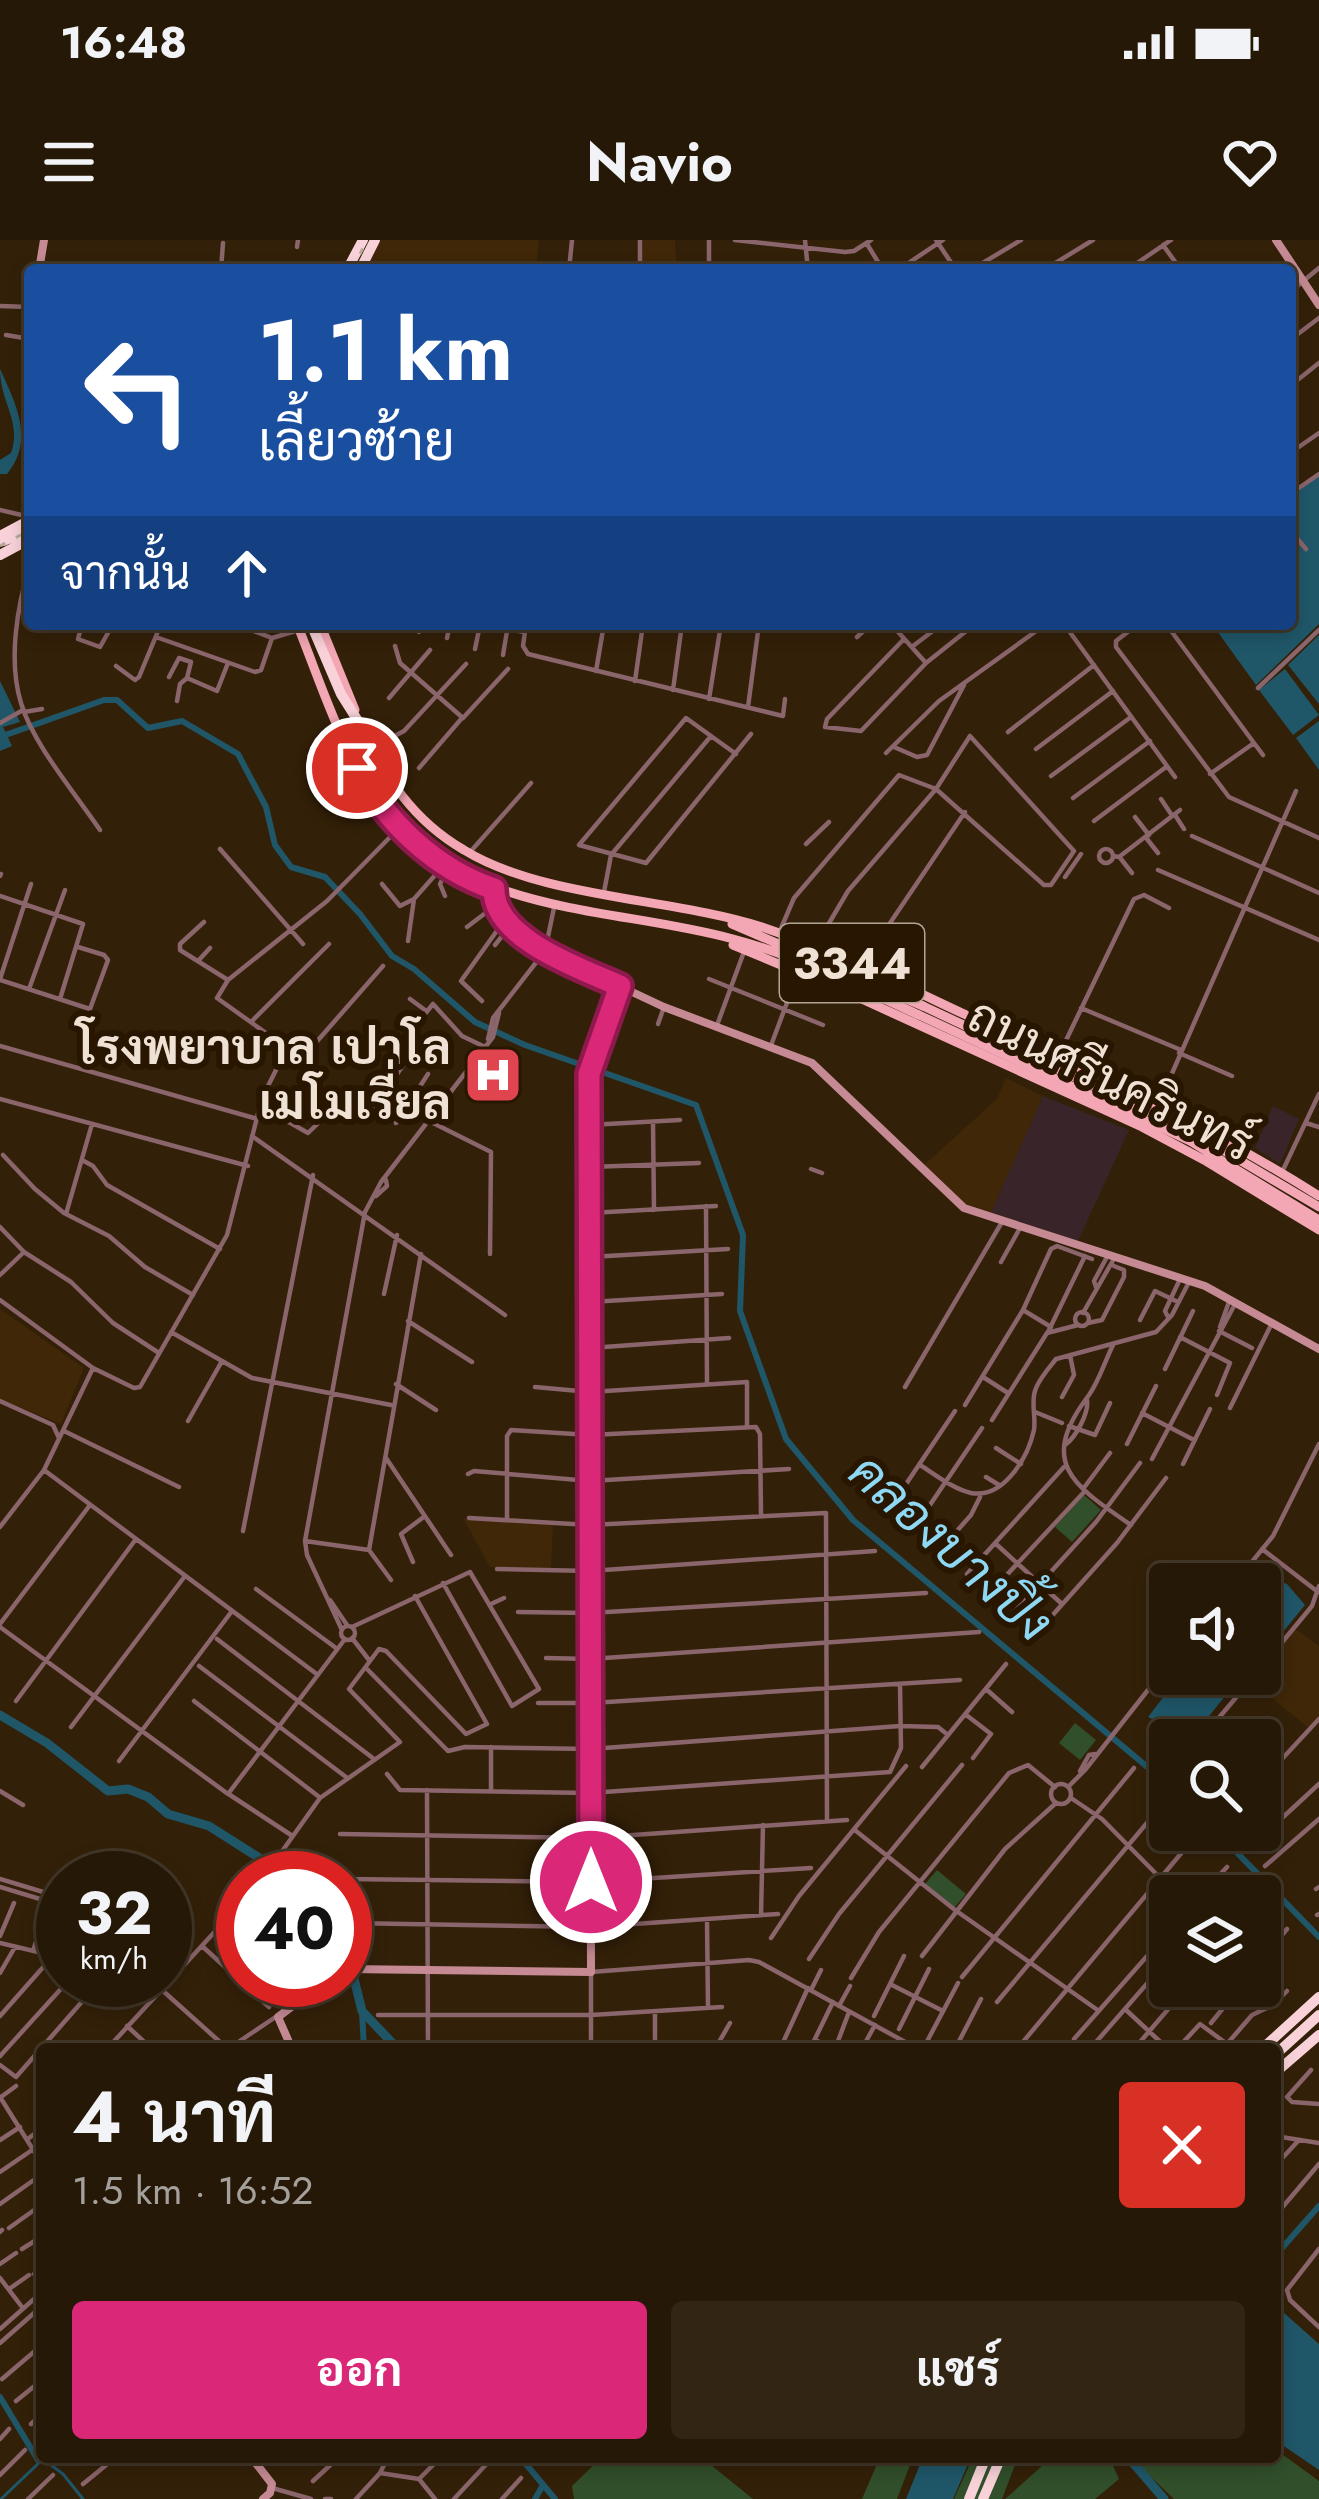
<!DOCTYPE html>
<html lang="th">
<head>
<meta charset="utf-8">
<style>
	body { margin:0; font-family:Jost,Sarabun,sans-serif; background:#322514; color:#f1f3f6; height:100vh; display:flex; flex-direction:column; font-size:45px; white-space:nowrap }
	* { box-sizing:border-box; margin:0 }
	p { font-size:39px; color:#a4a09b }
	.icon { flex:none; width:66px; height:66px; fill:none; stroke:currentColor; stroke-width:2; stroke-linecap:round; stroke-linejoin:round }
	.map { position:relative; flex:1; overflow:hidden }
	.details { position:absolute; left:36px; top:1803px; width:1245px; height:420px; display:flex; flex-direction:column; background:#261806; border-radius:12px; box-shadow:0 6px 18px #0003,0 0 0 3px #423728 }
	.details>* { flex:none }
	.top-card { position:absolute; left:24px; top:24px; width:1272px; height:366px; border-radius:12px; box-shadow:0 6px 18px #0003,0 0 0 3px #423728; background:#1a4fa0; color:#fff; overflow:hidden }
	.fabs { position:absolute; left:1149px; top:1323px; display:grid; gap:24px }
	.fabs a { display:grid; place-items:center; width:132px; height:132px; border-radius:12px; background:#261806; box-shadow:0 6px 18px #0003,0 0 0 3px #423728; font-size:60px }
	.speed { position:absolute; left:36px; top:1611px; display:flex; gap:24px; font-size:60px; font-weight:700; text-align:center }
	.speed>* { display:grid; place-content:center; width:156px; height:156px; border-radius:50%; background:#261806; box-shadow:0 6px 18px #0003,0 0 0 3px #423728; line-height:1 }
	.speed small { font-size:30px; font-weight:400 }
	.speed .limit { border:18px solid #d22; background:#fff; color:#111 }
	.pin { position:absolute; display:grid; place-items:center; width:102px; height:102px; color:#fff; margin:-51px; border:6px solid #fff; border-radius:50%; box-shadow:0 3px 12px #0007 }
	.me { position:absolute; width:132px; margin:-66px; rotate:0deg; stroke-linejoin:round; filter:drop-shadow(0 0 9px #0008) }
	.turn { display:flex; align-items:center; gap:42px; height:252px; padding:0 36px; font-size:54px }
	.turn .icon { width:156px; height:156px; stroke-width:2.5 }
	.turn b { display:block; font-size:84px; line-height:102px }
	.then { display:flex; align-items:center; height:114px; padding:0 36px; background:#0003; gap:24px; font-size:45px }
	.round { display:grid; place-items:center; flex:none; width:126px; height:126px; border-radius:12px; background:#322514 }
	.overview { display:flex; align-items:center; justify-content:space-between; height:204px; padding:0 36px }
	h1 { font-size:72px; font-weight:700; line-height:90px }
	.action { display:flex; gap:24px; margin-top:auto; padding:24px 36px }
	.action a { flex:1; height:138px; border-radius:12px; background:#db2777; color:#fff; font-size:48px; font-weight:700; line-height:138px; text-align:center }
	.action a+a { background:#322514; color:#f1f3f6 }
	.status { display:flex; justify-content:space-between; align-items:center; height:84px; padding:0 60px; background:#261806; direction:ltr }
	.status svg { height:33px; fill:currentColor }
	header { display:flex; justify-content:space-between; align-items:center; height:156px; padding:0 36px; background:#261806; font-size:54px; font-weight:700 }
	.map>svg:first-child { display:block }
	.commercial { fill:#392529 }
	.built { fill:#3f2708 }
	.green { fill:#314f2b }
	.water { fill:#1f5769 }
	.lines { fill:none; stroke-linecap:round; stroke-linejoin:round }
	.stream { stroke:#1f5769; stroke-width:3 }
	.canal { stroke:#1f5769; stroke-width:6 }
	.river { stroke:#1f5769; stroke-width:9 }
	.street { stroke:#8a656b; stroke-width:4.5 }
	.secondary { stroke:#c58a93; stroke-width:8 }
	.primary { stroke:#f3a6b3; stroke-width:9 }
	.highway { stroke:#f8d2d8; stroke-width:10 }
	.rail { stroke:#b8a999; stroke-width:3; stroke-dasharray:6 12; stroke-linecap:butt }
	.primary-bridge { stroke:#f3a6b3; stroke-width:9 }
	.route-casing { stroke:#8e194d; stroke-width:30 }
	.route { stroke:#db2777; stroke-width:21 }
	.labels { text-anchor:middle; stroke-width:12; stroke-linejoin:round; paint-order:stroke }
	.shield { fill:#281601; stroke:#b3a595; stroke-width:3 }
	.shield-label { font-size:45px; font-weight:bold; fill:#efe2d5 }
	.poi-label { font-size:48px; font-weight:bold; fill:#efe2d5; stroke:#281601; text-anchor:end }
	.street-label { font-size:48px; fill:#efe2d5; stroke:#281601 }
	.water-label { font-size:51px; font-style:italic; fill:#8ed8f3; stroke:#281601 }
</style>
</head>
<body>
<div class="status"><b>16:48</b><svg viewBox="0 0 49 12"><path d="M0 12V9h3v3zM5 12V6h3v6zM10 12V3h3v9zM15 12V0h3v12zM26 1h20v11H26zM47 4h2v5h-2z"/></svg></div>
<header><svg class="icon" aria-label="menu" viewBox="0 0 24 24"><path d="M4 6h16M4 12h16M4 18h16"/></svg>Navio<svg class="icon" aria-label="heart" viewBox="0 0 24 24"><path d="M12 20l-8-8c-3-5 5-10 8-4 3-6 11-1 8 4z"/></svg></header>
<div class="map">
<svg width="1319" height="2259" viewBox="0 0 1319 2259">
	<rect width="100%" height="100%" fill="#332008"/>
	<path class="commercial" d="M1043,856L1129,890L1078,1001L991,972Z
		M1273,866L1299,879L1280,924L1255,908Z"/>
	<path class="built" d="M381,0H539L536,30H366Z
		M643,0H675L676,23L705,24V30H642Z
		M1006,838L1043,856L991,972L964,965L924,925L997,859Z
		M0,1069L84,1128L61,1184L0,1159Z
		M463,1278L553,1285L551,1329L490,1327Z
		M1293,1387L1319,1406V1479L1310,1489L1252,1442Z"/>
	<path class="green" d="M1084,1255L1101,1270L1072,1302L1055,1287Z
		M1075,1483L1096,1500L1080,1520L1059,1503Z
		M937,1630L966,1654L954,1668L925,1644Z
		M1275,2209L1319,2241V2259H1174L1130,2217H1275Z
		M602,2217H701L753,2259H574L572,2246Z
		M880,2217H913L897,2259H862Z
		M973,2217H1018L1002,2259H954Z
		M1052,2217H1109L1119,2239L1095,2259H1005Z"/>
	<path class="water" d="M0,129C16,164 35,200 7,234H0V220L11,213C22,182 0,162 0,129Z
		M1319,234V384L1256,445L1212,384H1290V254Z
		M1319,395V464L1288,425Z
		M1285,429L1319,475L1293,495L1259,450Z
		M0,441L20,482L3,487L12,506L0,511Z
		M1319,481V530L1296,498Z
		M1267,1336L1287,1344L1305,1365L1260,1420V1344H1254Z
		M1181,1434H1248L1239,1445L1235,1444L1196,1492L1170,1488L1148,1477Z
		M1275,2065L1319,2104V2230L1275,2200Z
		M923,2217H971L953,2259H906Z"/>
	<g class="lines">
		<path class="stream" d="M1,2259L43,2219L63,2234L83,2259"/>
		<path class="canal" d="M0,497L104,460H117L148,488L182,481L238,514L266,567L275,605L291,627L325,637L360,674L392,716L414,729L475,782L525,805L696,865L743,995L740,1071L786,1199L853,1280L1170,1546
			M1215,1590L1319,1697
			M362,1771L364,1809
			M1275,2016L1319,1966
			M0,2157L38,2220
			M520,2217L555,2259
			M535,2259L543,2245"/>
		<path class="river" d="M0,1475L47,1503L108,1551L128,1549L148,1557L168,1574L209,1586L291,1638
			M345,1702L362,1771L398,1809
			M1128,2217L1164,2259"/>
		<path class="street" d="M640,0V30
			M709,0V30
			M735,0L845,12L854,11L871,0
			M805,0L808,30
			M936,0L956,30
			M867,4L883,30
			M1163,5L1181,30
			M297,7L298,0
			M221,30L223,3
			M569,30L572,0
			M898,30L943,0
			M971,30L1021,0
			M1044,30L1093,0
			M1127,30L1171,0
			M1290,52L1319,28
			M0,66L30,67
			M6,95L30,99
			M1290,100L1319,78
			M1290,146L1319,123
			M28,191H30
			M1290,213L1319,193
			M1290,254L1319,234
			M0,270L30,277
			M1290,290L1306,309
			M30,325C17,366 8,421 21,463C33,504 75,553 100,590
			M82,384L78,399L100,407L113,384
			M236,384L272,398L299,390
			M482,384L524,392
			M526,384L523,406L528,414L783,476L785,459
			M891,384L926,423
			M1064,384L1175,537
			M1138,384L1116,401V407L1229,557L1319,598
			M1166,384L1254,503L1210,534
			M798,386V384
			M419,392L421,384
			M156,397L255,432L261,430L272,398
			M857,397L871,384
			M447,398L450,384
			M904,399L827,479L825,487L861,491L926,423L975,384
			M395,406L400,423L463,478L508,429
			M913,406L942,384
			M475,409L480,385
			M503,415L507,391
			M116,426L135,440L139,437L161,384
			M596,431L604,384
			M169,437L179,418L191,422L187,438
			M635,441L643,384
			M1258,448L1319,390
			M673,450L682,384
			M389,458L430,410
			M709,459L721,384
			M177,461L180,444L187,438L217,451L228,423
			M748,467L759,384
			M24,472L42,469
			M0,483L23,470
			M1008,492L1094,425
			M1254,503L1263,515
			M894,507L917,517L927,515L964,445
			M372,508L404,491L466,424
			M1036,509L1113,451
			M886,513L939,461L1046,384
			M736,514L686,478L579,605L646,623L751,494
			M419,528L462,478
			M1051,536L1131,477
			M1073,558L1150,501
			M1161,559L1171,574
			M1175,575L1184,589
			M1135,577L1149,595
			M1094,581L1166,527
			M1192,596L1319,653
			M1147,599L1158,613
			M806,604L829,582
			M220,609L303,704
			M1099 616a7 7 0 1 1 14 0a7 7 0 1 1-14 0Z
			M471,611L531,543
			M1113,616L1119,617L1180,570
			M1121,619L1132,633
			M1158,630L1319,700
			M0,636L1,634
			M1065,637L1081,614
			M382,644L400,666L414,659L444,625
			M604,652L611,615L711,496
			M0,656L83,684L60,759
			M445,656L440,644L448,628
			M204,682L180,704V710L228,740
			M467,687L496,665
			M779,693L794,658L899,535L936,549L1044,645H1051L1074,611L970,496L936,549L848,651L815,707
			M408,701L414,659
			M495,705L511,685
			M198,721L210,708
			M383,726L305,815L287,808L217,758L228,740L327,661L400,587
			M861,726L965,572
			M0,739L31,644
			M709,739L823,785
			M0,740L90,769L108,720L104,715L78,707
			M29,749L65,650
			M410,759L425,770
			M482,761L461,741L506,678
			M1081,768L1181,810
			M253,780L329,704
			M658,784L664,767
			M716,788L745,709
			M488,799L493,778L545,711L555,663
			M400,805L433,764L462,796L483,806
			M0,806L254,878
			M770,808L797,736
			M1179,813L1232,836
			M1058,817L1134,659L1144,655L1169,668
			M385,851L427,880L491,912L490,1014
			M262,858L280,877L308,893L340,862
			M0,859L248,926
			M1159,863L1296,551
			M373,868L407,820
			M653,882L654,970
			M396,883L428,834
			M1306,883L1319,887
			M92,884L66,974L109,996L145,1027L193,1055
			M589,885L680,880
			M252,896L505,1075
			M3,915L35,949L64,973
			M82,920L93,926L107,945L220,1009
			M590,927L699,923
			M811,929L822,933
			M1283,930L1319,854
			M376,956L387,946L386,940
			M706,966L707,1143
			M590,973L716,966
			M0,987L24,1012
			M590,1017L728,1009
			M1001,1022L1020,988
			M0,1035L24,1012L71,1042L113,1083L159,1113
			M1096,1047L1094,1041L1108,1015
			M384,1054L397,995
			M0,1060L93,1128
			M590,1062L722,1054
			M1023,1070L1051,1087
			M1075 1079a7 7 0 1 1 14 0a7 7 0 1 1-14 0Z
			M1083,1073L1115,1017
			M1168,1077L1165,1071L1180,1039
			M1140,1080L1155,1051L1178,1062
			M408,1081L472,1122
			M1088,1083L1102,1080L1124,1037V1030L1114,1026
			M1220,1087L1230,1059
			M1219,1091L1252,1108
			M171,1092L252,1138L391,1165
			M1048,1092L1085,1016
			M1180,1097L1230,1123L1217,1155
			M1113,1105C1105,1121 1099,1141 1089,1155C1038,1222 1071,1244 1131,1285
			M590,1108L729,1098
			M1165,1129L1193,1071
			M983,1137L1008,1153
			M396,1144L436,1170
			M535,1147L590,1152L747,1142V1186
			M905,1147L1002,982
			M1062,1157L1074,1135L1070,1115
			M0,1161L53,1185L59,1198
			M965,1165L1023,1070L1051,1009L1057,1006L1092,1019
			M1230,1168L1272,1083
			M1035,1172L1062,1183
			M1142,1173L1194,1200
			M992,1180L1047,1093L1078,1085
			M188,1181L222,1121
			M1069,1186L1095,1195L1110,1163
			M64,1191L179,1247
			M1127,1204L1156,1146
			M1065,1205C1076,1197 1089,1173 1087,1160
			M996,1208L1021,1224
			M386,1218L451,1315
			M1152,1219L1234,1066
			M1183,1224L1210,1169
			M920,1225C936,1235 953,1249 971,1253C1004,1259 1028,1217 1034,1190C1036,1177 1031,1163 1035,1151C1038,1140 1049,1128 1056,1119L1156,1092L1172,1075L1188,1044
			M44,1230L318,1435
			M468,1234L474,1231L590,1241L789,1229
			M986,1237L999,1245
			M1083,1249L1110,1213
			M886,1274L955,1171
			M469,1278L590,1285L826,1273L827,1581
			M507,1280V1196L511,1190L590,1195L756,1187L760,1194L761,1274
			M0,1287L44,1230L93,1128L134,1148L140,1147L227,995L262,858L287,808
			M243,1291L313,935
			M911,1293L982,1188
			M305,1301L369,1310L421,1014
			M995,1303L1062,1364
			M941,1309L971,1275L980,1257
			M1262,1309L1318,1352
			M369,1310L391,1340
			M413,1322L401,1294L425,1276
			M497,1329L590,1331L875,1311
			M967,1334L1064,1227
			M1234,1344L1273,1296L1319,1204
			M256,1349L336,1408
			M989,1354L1085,1251
			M330,1360L347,1385
			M491,1364L504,1358
			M518,1372L590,1373L926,1353
			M1010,1377L1096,1282L1140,1223
			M0,1384L90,1265
			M341 1393a7 7 0 1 1 14 0a7 7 0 1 1-14 0Z
			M0,1387L228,1554L345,1399
			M352,1387L470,1332L539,1449L512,1466L443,1343
			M342,1390L307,1315L305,1301L365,972L381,942L493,797L499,773
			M1033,1397L1117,1303L1166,1238
			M352,1398L369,1420
			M217,1399L374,1519
			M546,1418L590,1419L979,1392
			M199,1426L346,1537
			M1260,1429L1312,1366L1319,1346
			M368,1430L448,1511L465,1507L591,1509L900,1486L938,1487L948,1495
			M986,1449L1012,1472
			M16,1461L136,1299
			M194,1461L318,1556
			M538,1463H591L960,1440
			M965,1474L991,1494L973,1518
			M71,1487L185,1336
			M1200,1500L1256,1434
			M491,1507V1550
			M119,1521L232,1371
			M1274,1522L1282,1519L1319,1479
			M922,1527L1006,1424
			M1080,1531L1089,1515L1095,1514
			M387,1534L400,1550L590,1553L890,1532L901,1508L900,1444
			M1051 1554a10 10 0 1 1 20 0a10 10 0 1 1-20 0Z
			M1068,1547L1085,1530L1170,1422
			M427,1550L428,1809
			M0,1551L23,1565
			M230,1555L291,1595
			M1071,1558L1102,1579L1178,1656
			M1281,1579L1319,1544
			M856,1591L955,1670L1099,1771
			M340,1594L591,1598L847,1580
			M1265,1626L1319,1579
			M263,1638L320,1558L400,1502L349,1449L379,1409L386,1411L466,1494L487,1484L415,1356
			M0,1639L63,1658
			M345,1639L591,1642L811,1628
			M0,1647L63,1666
			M1316,1649L1319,1647
			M1200,1656L1227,1627
			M1258,1656L1259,1655
			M761,1675L763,1585
			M1317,1675L1319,1674
			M707,1680L708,1767
			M347,1683L591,1687L778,1674
			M165,1689L168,1690L165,1694
			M0,1696L14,1663
			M771,1698L799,1656L906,1526
			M0,1703L63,1718
			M202,1706L269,1767
			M33,1711L46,1671
			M922,1716L1005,1609L1056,1563
			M809,1719L839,1674L962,1525
			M1260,1722L1287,1689
			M0,1733L15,1707
			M962,1737L1134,1528
			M851,1738L879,1692L1009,1533L1028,1525L1055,1547
			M890,1744L943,1771
			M162,1750L220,1802
			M811,1750L821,1730
			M1179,1751L1183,1746
			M997,1762L1167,1559
			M839,1766L850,1746
			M1125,1769L1168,1809
			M655,1772V1809
			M378,1775H591L722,1767
			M0,1776L53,1716
			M874,1776L904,1716
			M1211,1783L1241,1746
			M127,1786L152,1809
			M899,1789L929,1729
			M1074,1799L1170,1690
			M815,1800L835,1809
			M864,1805L875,1785
			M107,1809L243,1661
			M228,1809L280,1774
			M591,1809V1732L749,1720L759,1722L918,1809
			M715,1809L730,1783
			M780,1809L808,1748
			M810,1809L833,1762
			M835,1809L849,1772
			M923,1809L958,1743
			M955,1809L981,1759
			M1017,1809L1199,1592
			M1090,1809L1151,1739
			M1134,1809L1176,1760
			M1177,1809L1200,1784L1227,1804L1252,1775L1273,1765L1287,1751
			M0,1816L69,1740
			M0,1825L16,1837L101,1740
			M1311,1830L1287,1857L1292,1862L1319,1864
			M0,1857L37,1916V1968L42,2000
			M1,1857L16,1846
			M1275,1896L1319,1903
			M29,1898L42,1888
			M0,1900L20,1887
			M1275,1926L1299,1900
			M0,1932L35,1908
			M0,1964L38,1937
			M1275,1976L1319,1924
			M9,1988L37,1968
			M0,1992L2,1990
			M22,2009L41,1997
			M1319,2009L1287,2050L1290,2060L1319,2087
			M0,2024L16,2013
			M34,2034L42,2028
			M0,2038L22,2067
			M9,2049L29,2035
			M0,2089L42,2052
			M0,2103L42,2066
			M2,2139L42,2105
			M16,2161L42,2140
			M31,2184L42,2174
			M0,2199L9,2189
			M388,2217L380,2233L419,2239L435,2259
			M725,2222L726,2217
			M66,2223L74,2217
			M0,2235L25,2210
			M420,2238L441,2217
			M313,2241L339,2217
			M83,2244L116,2217
			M272,2248L311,2259
			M28,2259L53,2235
			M325,2259H331
			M356,2259L380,2233
			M454,2259L493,2217
			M502,2259L521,2238"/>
		<path class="secondary" d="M1276,0L1319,65
			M39,30L44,0
			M494,649L496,665L511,685L545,711L664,767L812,823L964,968L1205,1046L1319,1109
			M345,1729L591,1732L589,834L619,746
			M292,1809L278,1777L327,1740
			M251,2217L272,2244L270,2253L263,2259"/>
		<path class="primary" d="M297,384C325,453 347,532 400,587C486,676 620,668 733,699C798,716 858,747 919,775
			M320,384L355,470
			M362,486C384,537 414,581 464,610C542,658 672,658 762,687C837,712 908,748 979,781C1096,835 1210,887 1319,956
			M732,684L923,766
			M733,705L853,755L1142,887L1204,920L1319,990
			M1194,893L1319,967
			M1190,901L1319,980"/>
		<path class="highway" d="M347,30L363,0
			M360,30L375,0
			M0,296L30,280
			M3,301L30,290
			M0,315L30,299
			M311,384L341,454L363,489
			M1262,1809L1319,1757
			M1275,1815L1319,1775
			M1275,1833L1319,1795
			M969,2259L986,2217
			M983,2259L1001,2217"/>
		<path class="rail" d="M352,30L367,0
			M0,306L30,290"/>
		<path class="primary-bridge" d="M923,766L1194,893
			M919,775L1190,901"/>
	</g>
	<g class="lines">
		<defs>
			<path id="route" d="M357,528C386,582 435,629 494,649C493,699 582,729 620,746L589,834L591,1642"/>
		</defs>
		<use href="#route" class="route-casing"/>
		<use href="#route" class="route"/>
	</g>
	<defs>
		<symbol id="hospital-square" viewBox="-11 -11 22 22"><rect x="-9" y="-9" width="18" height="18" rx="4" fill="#e0444e" stroke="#281601"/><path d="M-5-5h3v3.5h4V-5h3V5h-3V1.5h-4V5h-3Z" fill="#fff"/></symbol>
	</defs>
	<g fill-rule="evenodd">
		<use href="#hospital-square" x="460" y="802" width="66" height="66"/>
	</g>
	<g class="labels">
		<rect class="shield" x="780" y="684" width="144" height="78" rx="9"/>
		<g class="shield-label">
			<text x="852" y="739">3344</text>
		</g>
		<g class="poi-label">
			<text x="451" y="824">โรงพยาบาล เปาโล<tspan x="451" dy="55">เมโมเรี่ยล</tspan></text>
		</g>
		<g class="street-label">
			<text transform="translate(1111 839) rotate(26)" y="17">ถนนศรีนครินทร์</text>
		</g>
		<g class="water-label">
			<text transform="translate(951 1307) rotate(42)" y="18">คลองบางปิ้ง</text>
		</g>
	</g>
</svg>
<div class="fabs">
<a><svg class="icon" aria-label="sound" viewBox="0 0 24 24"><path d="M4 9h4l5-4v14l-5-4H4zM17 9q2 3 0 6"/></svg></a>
<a><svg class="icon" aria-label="search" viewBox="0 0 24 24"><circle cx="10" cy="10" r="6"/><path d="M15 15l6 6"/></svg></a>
<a><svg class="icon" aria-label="layers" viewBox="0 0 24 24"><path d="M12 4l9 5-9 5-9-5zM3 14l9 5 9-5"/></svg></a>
</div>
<div class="speed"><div>32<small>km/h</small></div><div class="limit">40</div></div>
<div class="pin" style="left:357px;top:528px;background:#d93025"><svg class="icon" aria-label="arrive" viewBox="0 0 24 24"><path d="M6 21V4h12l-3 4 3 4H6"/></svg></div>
<svg class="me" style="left:591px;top:1642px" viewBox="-20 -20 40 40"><circle r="17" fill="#db2777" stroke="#fff" stroke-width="3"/><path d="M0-11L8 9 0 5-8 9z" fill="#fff"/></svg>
<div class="top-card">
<div class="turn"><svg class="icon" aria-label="left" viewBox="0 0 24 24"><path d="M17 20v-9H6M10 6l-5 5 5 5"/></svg><div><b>1.1 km</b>เลี้ยวซ้าย</div></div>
<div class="then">จากนั้น<svg class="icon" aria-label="ahead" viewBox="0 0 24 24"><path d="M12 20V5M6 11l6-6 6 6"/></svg></div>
</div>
<section class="details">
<div class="overview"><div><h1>4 นาที</h1><p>1.5 km · 16:52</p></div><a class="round" style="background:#d93025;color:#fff"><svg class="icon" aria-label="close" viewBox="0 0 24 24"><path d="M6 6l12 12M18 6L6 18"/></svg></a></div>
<div class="action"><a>ออก</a><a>แชร์</a></div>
</section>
</div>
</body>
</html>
